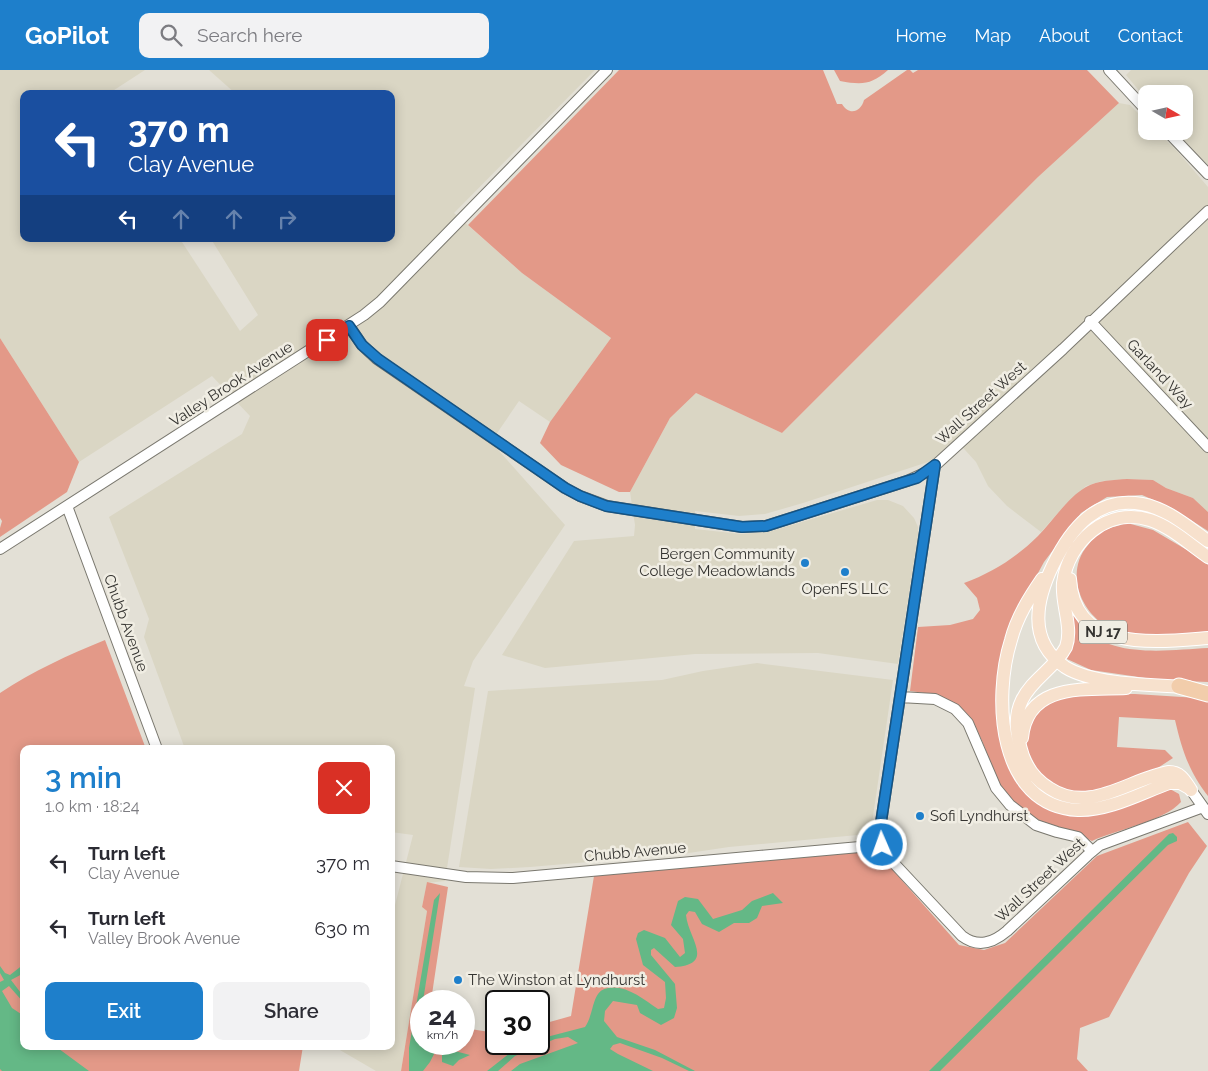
<!DOCTYPE html>
<html lang="en">
<head>
<meta charset="utf-8">
<style>
	body { margin:0; font-family:Raleway,sans-serif; background:#f2f2f3; color:#2b2b33; height:100vh; display:flex; flex-direction:column; font-size:19px; white-space:nowrap }
	* { box-sizing:border-box; margin:0 }
	p { font-size:16px; color:#7c7c81 }
	.icon { flex:none; width:28px; height:28px; fill:none; stroke:currentColor; stroke-width:2; stroke-linecap:round; stroke-linejoin:round }
	.map { position:relative; flex:1; overflow:hidden }
	.sheet { position:absolute; left:20px; top:675px; width:375px; height:305px; display:flex; flex-direction:column; background:#fff; border-radius:10px; box-shadow:0 2px 12px #0003 }
	.sheet>* { flex:none }
	.hud { position:absolute; left:20px; top:20px; width:375px; height:152px; border-radius:10px; box-shadow:0 2px 12px #0003; background:#1a4fa0; color:#fff; overflow:hidden }
	.needle { width:32px; rotate:99deg }
	.tools { position:absolute; left:1138px; top:15px; display:grid; gap:10px }
	.tools a { display:grid; place-items:center; width:55px; height:55px; border-radius:10px; background:#fff; box-shadow:0 2px 12px #0003; font-size:25px }
	.speed { position:absolute; left:410px; top:920px; display:flex; gap:10px; font-size:25px; font-weight:700; text-align:center }
	.speed>* { display:grid; place-content:center; width:65px; height:65px; border-radius:50%; background:#fff; box-shadow:0 2px 12px #0003; line-height:1 }
	.speed small { font-size:12px; font-weight:400 }
	.speed .limit { border:2px solid #111; border-radius:8px; background:#fff; color:#111 }
	.pin { position:absolute; display:grid; place-items:center; width:42px; height:42px; color:#fff; margin:-21px; border-radius:10px; box-shadow:0 2px 8px #0006 }
	.me { position:absolute; width:55px; margin:-28px; rotate:358deg; stroke-linejoin:round; filter:drop-shadow(0 0 4px #0008) }
	.turn { display:flex; align-items:center; gap:18px; height:105px; padding:0 25px; font-size:22px }
	.turn .icon { width:65px; height:65px; stroke-width:2.5 }
	.turn b { display:block; font-size:35px; line-height:42px }
	.lanes { display:flex; align-items:center; height:48px; padding:0 25px; background:#0003; justify-content:center; gap:25px; direction:ltr }
	.lanes .off { opacity:.35 }
	.round { display:grid; place-items:center; flex:none; width:52px; height:52px; border-radius:10px; background:#f2f2f3 }
	.summary { display:flex; align-items:center; justify-content:space-between; height:85px; padding:0 25px }
	h1 { font-size:30px; font-weight:600; line-height:38px; color:#1e7fcb }
	.primary-button { display:flex; gap:10px; margin-top:auto; padding:10px 25px }
	.primary-button a { flex:1; height:58px; border-radius:10px; background:#1e7fcb; color:#fff; font-size:20px; font-weight:600; line-height:58px; text-align:center }
	.primary-button a+a { background:#f2f2f3; color:#2b2b33 }
	ul { padding:0; list-style:none }
	li { display:flex; align-items:center; gap:15px; height:65px; padding:0 25px }
	li div { flex:1 }
	li b { display:block; font-size:19px }
	li em { font-style:normal }
	header { display:flex; align-items:center; gap:30px; box-sizing:border-box; height:70px; padding:0 25px; background:#1e7fcb; color:#fff }
	header strong { font-size:24px }
	nav { display:flex; gap:28px; margin-inline-start:auto; font-size:18px }
	.search { width:350px; height:45px; background:#f2f2f3; display:flex; align-items:center; gap:12px; box-sizing:border-box; padding:0 18px; border-radius:10px; color:#7c7c81; font-size:19px }
	.map>svg:first-child { display:block }
	.built { fill:#dad6c4 }
	.green { fill:#e39988 }
	.water { fill:#64b886 }
	.lines { fill:none; stroke-linecap:round; stroke-linejoin:round }
	.minor-casing { stroke:#7a786f; stroke-width:12 }
	.major-casing { stroke:#fff; stroke-width:14 }
	.highway-casing { stroke:#fff; stroke-width:17 }
	.minor { stroke:#fff; stroke-width:10 }
	.major { stroke:#f7e1cd; stroke-width:12 }
	.highway { stroke:#f2cdab; stroke-width:15 }
	.route-casing { stroke:#145384; stroke-width:12 }
	.route { stroke:#1e7fcb; stroke-width:9 }
	.poi-dot { fill:#1e7fcb; stroke:#f0ede3; stroke-width:2 }
	.labels { text-anchor:middle; stroke-width:5; stroke-linejoin:round; paint-order:stroke }
	.shield { fill:#f0ede3; stroke:#6d6c66; stroke-width:1 }
	.shield-label { font-size:14px; font-weight:bold; fill:#353431 }
	.street-label { font-size:15px; fill:#353431; stroke:#f0ede3 }
	.poi-label { font-size:15px; fill:#353431; stroke:#f0ede3; text-anchor:start }
</style>
</head>
<body>
<header>
<strong>GoPilot</strong>
<div class="search"><svg class="icon" aria-label="search" viewBox="0 0 24 24"><circle cx="10" cy="10" r="6"/><path d="M15 15l6 6"/></svg>Search here</div>
<nav><a>Home</a><a>Map</a><a>About</a><a>Contact</a></nav>
</header>
<div class="map">
<svg width="1208" height="1001" viewBox="0 0 1208 1001">
	<rect width="100%" height="100%" fill="#e3e0d6"/>
	<path class="built" d="M0,0H145L108,24H24V169H180L240,261L258,245L211,169H391V24H236L209,0H595L454,143L522,203L611,268L550,352L519,331L491,372L565,455L473,591L464,616L475,618L445,811L427,813L422,837L427,841L401,1001H376L333,976H391V835H395L413,765L391,762V679H185L144,567L149,549L109,447L242,364L250,346L212,306L79,392L0,268Z
		M1131,0H1208V95L1175,61H1184V24H1146V29L1126,5Z
		M1119,33L1130,35L1146,51V61H1157L1177,81L1208,117V442L1193,428L1166,418L1153,410L1127,409L1102,411L1086,416L1064,436L1041,462L1007,436L988,416L976,392L955,369L931,391L803,433L765,444L739,446L695,441V459L741,464L768,462L877,430H888L903,436L914,448L918,457V466L898,594L818,583L695,584L545,598L502,585L574,471L634,466L635,455L630,422L670,348L696,323L782,363L1038,107Z
		M757,593L893,610L871,760L868,764L729,777L682,784L530,797L491,799L459,797L488,621L662,610L703,601Z"/>
	<path class="green" d="M619,0H823L837,34H842C849,46 861,42 864,30L907,0H910L913,3L918,0H1087L1119,33L1038,107L782,363L696,323L670,348L630,422H619L561,395L540,373L550,352L611,268L522,203L468,155Z
		M834,0H888C871,15 862,15 840,11Z
		M0,268L79,392L67,422L0,467V458L2,451L0,448Z
		M1127,409L1153,410L1166,418L1193,428L1208,442V461L1172,438L1142,425L1107,427L1081,443L1044,492L1013,549L998,599L997,647L1007,689L1019,717L1049,737L1070,744L1170,719L1179,724L1181,732C1163,752 1117,759 1092,771C1069,759 1040,756 1020,737C1013,731 1004,723 1000,714C986,688 981,650 953,633C940,625 925,623 910,621L918,557L950,555L973,549L980,540L977,528L964,513C992,503 1017,487 1038,466C1053,451 1067,428 1086,417C1098,410 1114,410 1127,409Z
		M1127,453L1153,460L1187,480L1208,495V562C1177,565 1130,572 1103,554C1077,536 1067,499 1088,475C1091,471 1095,466 1099,463C1107,458 1118,456 1127,453Z
		M1070,540C1073,545 1077,551 1081,556C1111,589 1168,580 1208,578V612L1159,610L1091,600L1067,589C1076,570 1073,560 1070,540Z
		M105,570L146,679H24V976H303L299,1001H0V623C33,601 68,585 105,570Z
		M1088,624H1135L1198,628L1208,631V726C1189,702 1182,680 1175,650L1119,647L1117,677L1165,680L1173,688L1150,703L1104,720L1067,722L1040,705L1026,677L1029,657L1039,638L1059,626Z
		M1188,752L1207,776L1189,803L1109,947L1080,958L1077,989L1088,1001H401L427,841L422,837L427,812L448,817L431,931H421V974H464V958L496,963V974H539V955L571,946L594,806L876,781L959,875L984,880L1005,873L1097,786Z"/>
	<path class="water" d="M1173,763L1177,767V771L1168,775L940,1001H929L1169,764Z
		M440,823L423,931H421L418,964L421,970V974H424L428,980L447,979L470,985L459,990L453,996L442,992V985L439,982H435L430,992L423,1001H409V978L434,830Z
		M773,823L783,833L762,836L757,848L749,853H734L719,862L702,854L695,842L689,841L686,845C688,868 716,894 675,897L654,878L651,880V885L675,914L677,938L674,948L661,955L640,943L637,935L613,931L605,941L604,951L617,967L655,980L695,1001H689L662,988L620,973L613,975L610,979L618,984L653,1001H511L520,994L578,973L568,967L555,969L515,986L498,1001H487L510,983L527,974H539V969L585,957C592,947 592,933 598,924C601,920 604,919 608,918C627,915 643,929 658,939L664,938L666,928L665,912L643,895L636,869L638,863L644,860L665,868L680,887L685,883L683,869L671,855L678,831L685,827L698,829L713,849L742,840L752,831Z
		M24,894V903L11,910L24,927V933L9,916L2,921L12,938L24,946V976H55L89,1001H2L0,999V912L4,910L0,903V896L5,903L10,905Z"/>
	<g class="lines">
		<defs>
			<path id="minor" d="M1109,0L1146,40
				M1167,61L1208,104
				M1090,251L1208,377
				M349,256L362,275L377,289L565,418L580,426L607,436L742,457L766,456L907,411L929,401L1063,279L1208,141
				M935,395L880,759L882,775L889,788L962,866C978,878 993,873 1007,861L1088,785L1100,775L1203,737
				M67,436L157,679
				M0,479L364,245L380,232L607,0
				M900,627L935,629L955,639L968,653L996,718L1010,735L1036,755L1057,762L1078,767L1092,781
				M1191,720L1208,744
				M391,796L466,807L513,808L882,775"/>
			<path id="major" d="M1042,509C1029,528 1017,547 1011,570C993,627 997,736 1078,740C1109,741 1141,723 1169,713H1180L1189,718
				M1070,509C1074,583 1156,572 1208,568
				M1188,617C1155,615 1093,615 1065,597C1027,571 1036,530 1053,495C1071,458 1097,426 1142,434C1168,439 1188,457 1208,471
				M1022,668C1027,612 1086,620 1126,618
				M1191,720C1185,711 1181,702 1169,702C1128,709 1090,745 1049,718C1036,710 1028,700 1023,686C1017,668 1013,648 1022,630C1032,609 1055,598 1066,577C1073,557 1061,534 1063,513C1068,472 1107,436 1150,450C1171,457 1189,474 1208,487"/>
			<path id="highway" d="M1179,616L1208,624"/>
		</defs>
		<use href="#minor" class="minor-casing"/>
		<use href="#major" class="major-casing"/>
		<use href="#highway" class="highway-casing"/>
		<use href="#minor" class="minor"/>
		<use href="#major" class="major"/>
		<use href="#highway" class="highway"/>
	</g>
	<g class="lines">
		<defs>
			<path id="route" d="M327,270L349,256L362,275L378,289L565,418L580,426L606,436L742,457L766,456L907,411L917,408L935,395L880,759L882,775"/>
		</defs>
		<use href="#route" class="route-casing"/>
		<use href="#route" class="route"/>
	</g>
	<g class="poi-dot">
		<circle cx="805" cy="493" r="5"/>
		<circle cx="845" cy="502" r="5"/>
		<circle cx="920" cy="746" r="5"/>
		<circle cx="458" cy="910" r="5"/>
	</g>
	<g class="labels">
		<rect class="shield" x="1079" y="550.5" width="48" height="23" rx="4"/>
		<g class="shield-label">
			<text x="1103" y="567">NJ 17</text>
		</g>
		<g class="street-label">
			<text transform="translate(1160 304) rotate(47)" y="5">Garland Way</text>
			<text transform="translate(231 314) rotate(-33)" y="5">Valley Brook Avenue</text>
			<text transform="translate(981 333) rotate(-42)" y="5">Wall Street West</text>
			<text transform="translate(126 553) rotate(70)" y="5">Chubb Avenue</text>
			<text transform="translate(635 782) rotate(-5)" y="5">Chubb Avenue</text>
			<text transform="translate(1040 810) rotate(-43)" y="5">Wall Street West</text>
		</g>
		<g class="poi-label">
			<text x="795" y="489" text-anchor="end">Bergen Community<tspan x="795" dy="17">College Meadowlands</tspan></text>
			<text x="845" y="524" text-anchor="middle">OpenFS LLC</text>
			<text x="930" y="751">Sofi Lyndhurst</text>
			<text x="468" y="915">The Winston at Lyndhurst</text>
		</g>
	</g>
</svg>
<div class="tools">
<a><svg class="needle" viewBox="-14 -14 28 28"><path d="M0-13l5 13h-10z" fill="#e53935"/><path d="M0 13l5-13h-10z" fill="#7c7c81"/></svg></a>
</div>
<div class="speed"><div>24<small>km/h</small></div><div class="limit">30</div></div>
<div class="pin" style="left:327px;top:270px;background:#d93025"><svg class="icon" aria-label="arrive" viewBox="0 0 24 24"><path d="M6 21V4h12l-3 4 3 4H6"/></svg></div>
<svg class="me" style="left:882px;top:775px" viewBox="-20 -20 40 40"><circle r="17" fill="#1e7fcb" stroke="#fff" stroke-width="3"/><path d="M0-11L8 9 0 5-8 9z" fill="#fff"/></svg>
<div class="hud">
<div class="turn"><svg class="icon" aria-label="left" viewBox="0 0 24 24"><path d="M17 20v-9H6M10 6l-5 5 5 5"/></svg><div><b>370 m</b>Clay Avenue</div></div>
<div class="lanes"><svg class="icon" aria-label="left" viewBox="0 0 24 24"><path d="M17 20v-9H6M10 6l-5 5 5 5"/></svg><svg class="icon off" aria-label="ahead" viewBox="0 0 24 24"><path d="M12 20V5M6 11l6-6 6 6"/></svg><svg class="icon off" aria-label="ahead" viewBox="0 0 24 24"><path d="M12 20V5M6 11l6-6 6 6"/></svg><svg class="icon off" aria-label="right" viewBox="0 0 24 24"><path d="M7 20v-9h11M14 6l5 5-5 5"/></svg></div>
</div>
<section class="sheet">
<div class="summary"><div><h1>3 min</h1><p>1.0 km · 18:24</p></div><a class="round" style="background:#d93025;color:#fff"><svg class="icon" aria-label="close" viewBox="0 0 24 24"><path d="M6 6l12 12M18 6L6 18"/></svg></a></div>
<ul>
<li><svg class="icon" aria-label="left" viewBox="0 0 24 24"><path d="M17 20v-9H6M10 6l-5 5 5 5"/></svg><div><b>Turn left</b><p>Clay Avenue</p></div><em>370 m</em></li>
<li><svg class="icon" aria-label="left" viewBox="0 0 24 24"><path d="M17 20v-9H6M10 6l-5 5 5 5"/></svg><div><b>Turn left</b><p>Valley Brook Avenue</p></div><em>630 m</em></li>
</ul>
<div class="primary-button"><a>Exit</a><a>Share</a></div>
</section>
</div>
</body>
</html>
